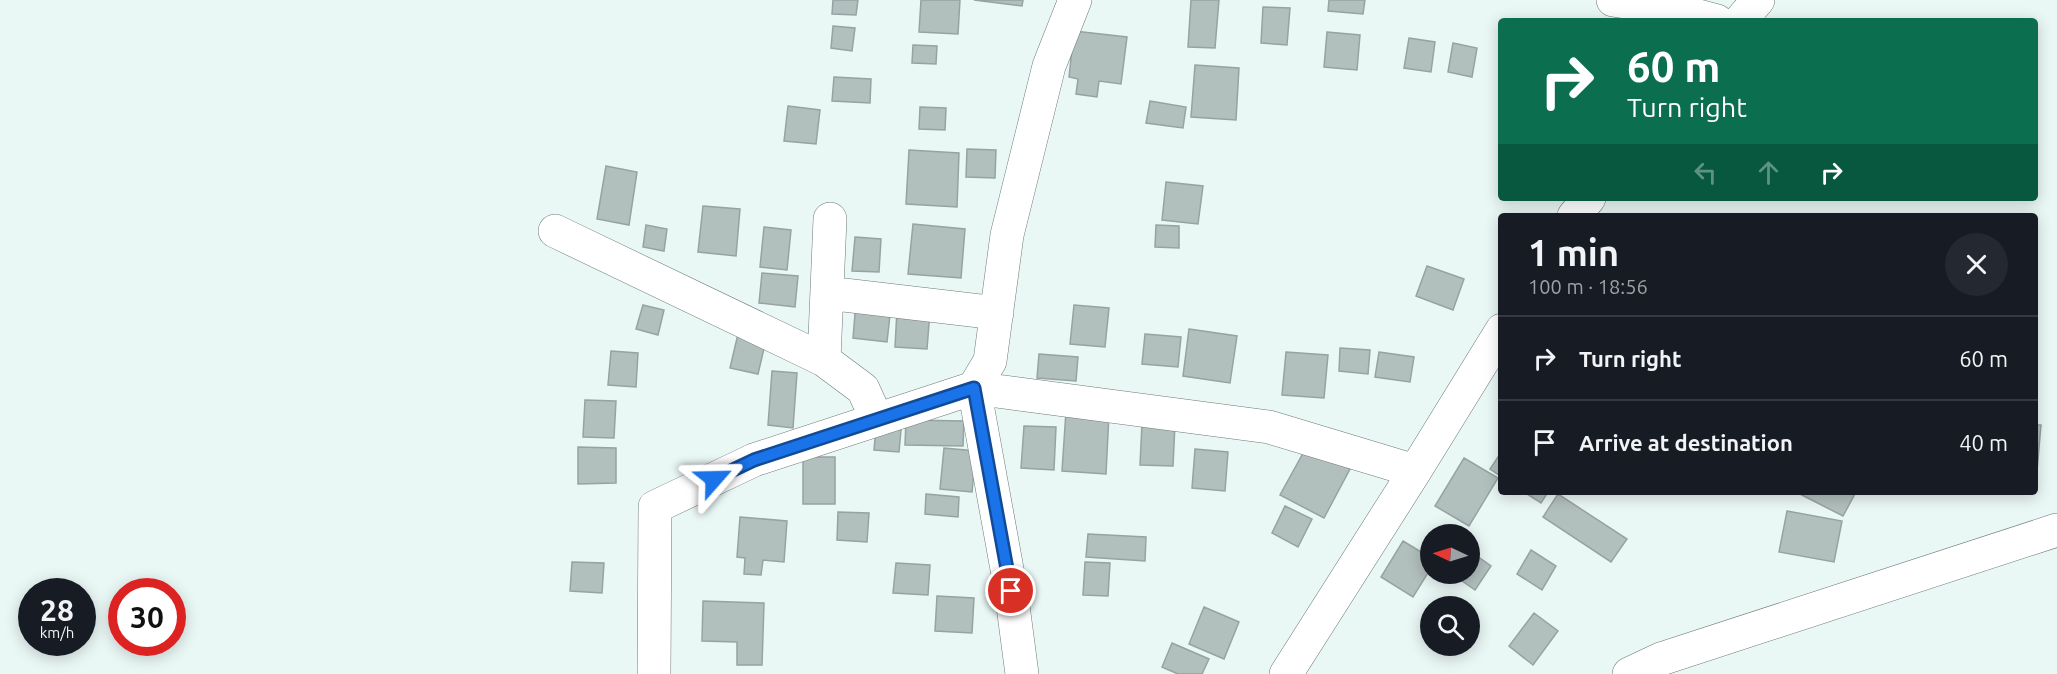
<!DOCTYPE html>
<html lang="en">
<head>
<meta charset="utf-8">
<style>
	body { margin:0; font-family:Ubuntu,sans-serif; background:#242831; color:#f1f3f6; height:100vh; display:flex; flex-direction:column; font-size:22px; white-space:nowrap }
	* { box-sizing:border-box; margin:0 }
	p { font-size:20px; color:#9ea1a6 }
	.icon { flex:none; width:33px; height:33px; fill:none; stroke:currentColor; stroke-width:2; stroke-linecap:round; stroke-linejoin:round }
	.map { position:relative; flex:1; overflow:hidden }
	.sheet { position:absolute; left:1498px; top:213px; width:540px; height:282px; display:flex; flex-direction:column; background:#171b24; border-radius:6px; box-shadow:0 3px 15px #0003 }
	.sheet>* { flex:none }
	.banner { position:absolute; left:1498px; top:18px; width:540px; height:183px; border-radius:6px; box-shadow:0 3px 15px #0003; background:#0b6e4f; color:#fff; overflow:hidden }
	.needle { width:39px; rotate:274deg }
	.tools { position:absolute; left:1420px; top:524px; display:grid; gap:12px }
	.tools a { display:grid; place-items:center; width:60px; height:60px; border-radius:50%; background:#171b24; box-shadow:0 3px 15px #0003; font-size:30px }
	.speed { position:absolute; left:18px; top:578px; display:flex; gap:12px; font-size:30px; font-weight:700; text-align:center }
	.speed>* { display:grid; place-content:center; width:78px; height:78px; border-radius:50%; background:#171b24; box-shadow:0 3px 15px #0003; line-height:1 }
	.speed small { font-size:15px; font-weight:400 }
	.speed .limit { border:9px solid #d22; background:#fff; color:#111 }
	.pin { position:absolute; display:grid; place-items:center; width:51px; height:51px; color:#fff; margin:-26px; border:3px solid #fff; border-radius:50%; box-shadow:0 2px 6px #0007 }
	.me { position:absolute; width:66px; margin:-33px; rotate:65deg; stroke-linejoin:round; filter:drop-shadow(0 0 4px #0008) }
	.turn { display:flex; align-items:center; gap:21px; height:126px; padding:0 30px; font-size:27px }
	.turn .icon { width:78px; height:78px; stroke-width:2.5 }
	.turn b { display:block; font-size:42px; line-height:51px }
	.lanes { display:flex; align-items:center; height:57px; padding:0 30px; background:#0003; justify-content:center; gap:30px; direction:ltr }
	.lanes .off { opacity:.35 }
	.round { display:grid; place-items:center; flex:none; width:63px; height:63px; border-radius:32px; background:#242831 }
	.head { display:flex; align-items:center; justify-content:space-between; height:102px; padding:0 30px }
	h1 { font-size:36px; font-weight:700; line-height:45px }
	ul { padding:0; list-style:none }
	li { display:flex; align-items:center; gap:18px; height:84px; padding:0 30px; border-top:2px solid #363941 }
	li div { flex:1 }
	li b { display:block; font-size:22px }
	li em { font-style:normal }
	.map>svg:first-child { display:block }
	.building { fill:#b1bfbd; stroke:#96a3a2; stroke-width:1.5 }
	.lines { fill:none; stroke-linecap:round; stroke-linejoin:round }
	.street-casing { stroke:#6d7a79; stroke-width:34 }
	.street { stroke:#fff; stroke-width:33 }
	.route-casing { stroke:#114b97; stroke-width:15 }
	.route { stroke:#1a73e8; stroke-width:10 }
</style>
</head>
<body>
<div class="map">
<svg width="2057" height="674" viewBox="0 0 2057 674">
	<rect width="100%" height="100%" fill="#e9f7f5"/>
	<path class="building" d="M833,0H858L856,15L832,14Z
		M921,0H960L958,34L919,32Z
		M974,0H1023L1022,6Z
		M1191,0H1219L1215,48L1188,47Z
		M1329,0H1365L1363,14L1328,11Z
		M1263,7L1290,8L1287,45L1261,43Z
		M833,26L855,28L852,51L831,48Z
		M1074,31L1127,37L1121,84L1099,81L1097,97L1076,94L1078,79L1069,77Z
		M1327,32L1360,35L1357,70L1324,67Z
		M1409,38L1435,42L1431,72L1404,68Z
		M1453,43L1477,48L1472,77L1448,72Z
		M913,45L937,46L936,64L912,63Z
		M1195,65L1239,68L1236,120L1191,117Z
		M834,77L871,79L870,103L832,101Z
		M1150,101L1186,107L1183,128L1146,123Z
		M788,106L820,110L816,144L784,141Z
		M920,107L946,108L945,130L919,129Z
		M967,149L996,150L995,178L966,177Z
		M909,150L959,153L957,207L906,204Z
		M606,166L637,172L629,225L597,219Z
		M1166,182L1203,186L1198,224L1162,220Z
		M703,206L740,209L736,256L698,252Z
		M913,224L965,229L961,278L908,274Z
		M646,225L667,229L664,251L643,247Z
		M1156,225L1179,226V248L1155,247Z
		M764,227L791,230L787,270L760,267Z
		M855,237L881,239L879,272L852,271Z
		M1427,266L1464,279L1453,310L1416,296Z
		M762,273L798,276L795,307L759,303Z
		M856,302L891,306L887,342L853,338Z
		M643,305L664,310L658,335L636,329Z
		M1074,305L1109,308L1105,347L1070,344Z
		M897,310L930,311L927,349L895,347Z
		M1189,329L1237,336L1230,383L1183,376Z
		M738,334L766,340L758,374L730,368Z
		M1145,334L1181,337L1178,367L1142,364Z
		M1340,348L1370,350L1368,374L1339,371Z
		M611,351L638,353L636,387L608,385Z
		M1286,352L1328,355L1324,398L1282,395Z
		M1379,352L1414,357L1410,382L1375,377Z
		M1039,354L1078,357L1076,381L1037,378Z
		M772,371L797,373L793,428L768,425Z
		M585,400L616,401L614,438L583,437Z
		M1066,411L1109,414L1106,474L1062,471Z
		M906,420L964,421L963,446L905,445Z
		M1142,423L1175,424L1173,466L1140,465Z
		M2036,425H2041L2037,471H2036Z
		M1024,426L1056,427L1054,470L1021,468Z
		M876,428L901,430L899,452L874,450Z
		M1307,446L1350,469L1324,518L1280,495Z
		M578,447L616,448V483L578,484Z
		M944,448L976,451L972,492L940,489Z
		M1195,449L1228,452L1225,491L1192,488Z
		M1502,451V477L1490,469Z
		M803,457H835V504H803Z
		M1464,458L1498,478L1469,526L1435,506Z
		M1524,492H1548L1541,503Z
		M1796,492H1856L1843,516Z
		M926,494L959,497L958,517L925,514Z
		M1558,494L1627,539L1611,562L1543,517Z
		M1285,506L1312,519L1298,547L1272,533Z
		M1787,511L1842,521L1834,562L1779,552Z
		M838,512L869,513L867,542L837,540Z
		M740,517L787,521L784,562L763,560L761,575L744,574L745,558L737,557Z
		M1088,534L1146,537L1145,561L1086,557Z
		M1403,541L1431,558V568L1413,597L1381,577Z
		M1531,550L1556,566L1542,590L1517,574Z
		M1470,551L1491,566L1475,590L1452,574L1470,573Z
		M572,562L604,563L602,593L570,591Z
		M1085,562L1110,563L1108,596L1083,595Z
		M896,563L930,565L928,595L893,593Z
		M937,596L974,598L972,633L935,631Z
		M703,601L764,603L762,665H737V642L702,641Z
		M1204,607L1239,622L1224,659L1189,644Z
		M1534,613L1558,631L1533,665L1509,646Z
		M1172,643L1209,659L1202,674H1178L1162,667Z"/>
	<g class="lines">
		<defs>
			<path id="street" d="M1613,0L1676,10L1717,21
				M1740,21L1758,0
				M1574,216L1589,198
				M555,231L824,360L863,389L877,420
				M827,293L997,313
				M824,360L830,219
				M654,674L655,507L754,460L974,388L1269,427L1415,471
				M1022,674L1011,591L974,388L990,361L1007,235L1049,66L1075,0
				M1286,674L1415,471L1502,330
				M1629,674L1661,659L2057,530"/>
		</defs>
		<use href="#street" class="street-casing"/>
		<use href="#street" class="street"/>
	</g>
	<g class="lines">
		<defs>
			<path id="route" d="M714,479L754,460L974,388L1011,591"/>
		</defs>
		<use href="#route" class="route-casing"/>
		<use href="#route" class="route"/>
	</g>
</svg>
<div class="tools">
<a><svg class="needle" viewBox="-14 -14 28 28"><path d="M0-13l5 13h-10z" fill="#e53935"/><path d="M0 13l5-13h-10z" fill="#9ea1a6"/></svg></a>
<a><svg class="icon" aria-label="search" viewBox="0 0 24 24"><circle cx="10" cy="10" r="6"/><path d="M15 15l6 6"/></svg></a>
</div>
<div class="speed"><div>28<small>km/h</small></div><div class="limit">30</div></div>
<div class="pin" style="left:1011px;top:591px;background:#d93025"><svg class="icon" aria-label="arrive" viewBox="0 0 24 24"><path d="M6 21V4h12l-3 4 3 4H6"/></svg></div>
<svg class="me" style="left:714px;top:479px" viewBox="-20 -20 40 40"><path d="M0-17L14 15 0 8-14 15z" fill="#1a73e8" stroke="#fff" stroke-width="4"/></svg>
<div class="banner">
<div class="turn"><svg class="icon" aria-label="right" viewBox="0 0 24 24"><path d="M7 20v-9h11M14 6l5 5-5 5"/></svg><div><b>60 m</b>Turn right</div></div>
<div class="lanes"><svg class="icon off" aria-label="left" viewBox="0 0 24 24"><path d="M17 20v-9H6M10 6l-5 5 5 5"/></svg><svg class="icon off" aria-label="ahead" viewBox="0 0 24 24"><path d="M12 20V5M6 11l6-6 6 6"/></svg><svg class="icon" aria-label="right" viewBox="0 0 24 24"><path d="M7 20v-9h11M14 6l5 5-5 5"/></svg></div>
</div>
<section class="sheet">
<div class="head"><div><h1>1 min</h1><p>100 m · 18:56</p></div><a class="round"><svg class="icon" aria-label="close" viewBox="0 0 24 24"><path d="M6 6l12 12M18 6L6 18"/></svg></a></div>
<ul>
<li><svg class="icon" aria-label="right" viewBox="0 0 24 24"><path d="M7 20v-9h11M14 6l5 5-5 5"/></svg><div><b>Turn right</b></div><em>60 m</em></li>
<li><svg class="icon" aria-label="arrive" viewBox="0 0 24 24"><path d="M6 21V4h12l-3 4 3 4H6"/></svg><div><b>Arrive at destination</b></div><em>40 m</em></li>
</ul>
</section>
</div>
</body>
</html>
